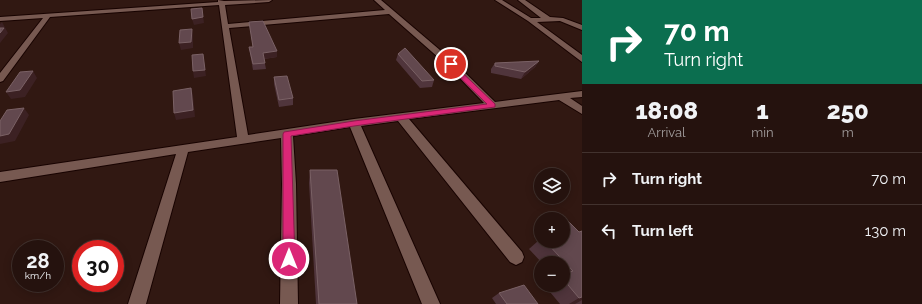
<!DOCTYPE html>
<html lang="en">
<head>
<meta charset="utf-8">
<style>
	body { margin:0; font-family:Raleway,sans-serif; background:#2d1b17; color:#f1f3f6; height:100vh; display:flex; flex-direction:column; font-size:15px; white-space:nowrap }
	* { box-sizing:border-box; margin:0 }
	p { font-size:13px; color:#a39e9e }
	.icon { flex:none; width:22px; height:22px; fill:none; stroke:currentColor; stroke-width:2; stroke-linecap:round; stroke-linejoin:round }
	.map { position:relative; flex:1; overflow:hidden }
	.sheet { display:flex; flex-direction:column; background:#25120e; width:340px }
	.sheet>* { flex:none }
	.top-card { background:#0b6e4f; color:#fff; overflow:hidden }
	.tools { position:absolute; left:534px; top:168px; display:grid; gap:8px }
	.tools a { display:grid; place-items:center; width:36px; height:36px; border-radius:50%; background:#25120e; box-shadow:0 2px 10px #0003,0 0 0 1px #42322e; font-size:20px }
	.speed { position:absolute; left:12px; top:240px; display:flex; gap:8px; font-size:20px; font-weight:700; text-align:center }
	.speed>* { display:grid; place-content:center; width:52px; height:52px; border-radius:50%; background:#25120e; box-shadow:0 2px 10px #0003,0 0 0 1px #42322e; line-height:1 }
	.speed small { font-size:10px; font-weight:400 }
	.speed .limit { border:6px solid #d22; background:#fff; color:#111 }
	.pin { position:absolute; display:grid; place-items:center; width:34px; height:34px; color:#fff; margin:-17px; border:2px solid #fff; border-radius:50%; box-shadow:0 1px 4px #0007 }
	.me { position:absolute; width:44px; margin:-22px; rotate:0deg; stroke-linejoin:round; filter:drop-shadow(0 0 3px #0008) }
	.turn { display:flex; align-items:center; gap:14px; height:84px; padding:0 16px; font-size:18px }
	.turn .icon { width:52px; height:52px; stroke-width:2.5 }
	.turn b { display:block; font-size:28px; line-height:34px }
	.eta { display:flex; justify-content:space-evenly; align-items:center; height:68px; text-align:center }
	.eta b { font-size:24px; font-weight:800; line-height:28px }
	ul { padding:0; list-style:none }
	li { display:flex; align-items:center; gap:12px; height:52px; padding:0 16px; border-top:1px solid #42322e }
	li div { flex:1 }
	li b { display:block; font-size:15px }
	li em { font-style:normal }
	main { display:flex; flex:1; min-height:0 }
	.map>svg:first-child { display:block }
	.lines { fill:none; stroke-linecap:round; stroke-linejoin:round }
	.minor-casing { stroke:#180301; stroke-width:2 }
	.minor { fill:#775951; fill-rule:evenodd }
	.wall { fill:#50353c }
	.shaded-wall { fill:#3c2123 }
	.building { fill:#62484e; stroke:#7a6165 }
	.route { fill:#db2777; stroke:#8e194d }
</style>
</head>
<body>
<main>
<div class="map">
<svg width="582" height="304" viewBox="0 0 582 304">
	<rect width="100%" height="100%" fill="#311812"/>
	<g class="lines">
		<defs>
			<path id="minor" d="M218,0L224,1L272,0L269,2L225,5L228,24L385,10L374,0H381L454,62L495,102L582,91V97L570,98L582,106V114L559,100L409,119L522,252L524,257L522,262L516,265L510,262L398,121L361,126L440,304H422L350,127L293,136L296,184L298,304H280L282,184L281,138L188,152L146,304H128L176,154L0,182V172L237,137L219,5L50,17L3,81L0,82V73L43,18L0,21V17L218,2ZM389,14L448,66L484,103L354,119L248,135L229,28Z
				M495,0H502L531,18H541L518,0H525L550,17L563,18L582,25V30L560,21L537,22L582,55V62L528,21Z"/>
		</defs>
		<use href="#minor" class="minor-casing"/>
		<use href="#minor" class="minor"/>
	</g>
	<path class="wall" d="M249,22L277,57L264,59L266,69L253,70L249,47H253Z
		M398,54L434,80L432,87L420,88L396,60Z
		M539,61L535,67L521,79L491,73V69L495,63Z
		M274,77L293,98V105L279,107L274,84Z
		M310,170L357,304H316L309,183Z
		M541,229V241H563L579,232L582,231V304H560L545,286L547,285H563V263H542L529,249L538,241L534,236Z
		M499,293L538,304H496L492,298Z"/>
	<path class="shaded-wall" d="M202,8L204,23L194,25L192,19Z
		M2,22L8,33L0,43V24Z
		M192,29L193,35V48L181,50L179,43Z
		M277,51V57L263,59V53Z
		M203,54L206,76L194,78L193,71Z
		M539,61L535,67L521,79L525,72Z
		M33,71L37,78L25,97L11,99L6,92Z
		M191,88L193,95L195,117L176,120L174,113Z
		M24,108L29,115L15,141L0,144V136Z
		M582,297V300L575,304H569L579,298Z"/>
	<path class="building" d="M202,8L203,17L192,19L191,9Z
		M263,21L277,51L263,53L265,63L253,64L249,47H253L249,22Z
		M0,28H4L0,33Z
		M192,29L191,42L179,43L180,30Z
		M405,48L434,80L422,81L398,54Z
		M203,54L205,70L193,71L192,55Z
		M539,61L525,72L495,66V63Z
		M33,71L20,90L6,92L20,72Z
		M287,76L293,98L279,100L274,77Z
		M191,88L193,110L174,113L173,91Z
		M24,108L9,134L0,136V121L7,110Z
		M310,170H337L357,304H319Z
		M566,219L579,232L582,231V297L579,298L563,279V274L573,271L545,241H563V220Z
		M524,285L538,304H507L499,293Z"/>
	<path class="route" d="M451,62L495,104V107L354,126L291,136L295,259L293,263L289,265L285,263L283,259V134L284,132L354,121L487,104L448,66L447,64Z"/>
</svg>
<div class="tools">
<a><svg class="icon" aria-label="layers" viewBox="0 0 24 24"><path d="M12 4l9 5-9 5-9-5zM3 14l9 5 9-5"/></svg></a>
<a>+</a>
<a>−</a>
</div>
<div class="speed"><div>28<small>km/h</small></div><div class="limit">30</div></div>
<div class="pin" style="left:451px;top:64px;background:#d93025"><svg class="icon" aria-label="arrive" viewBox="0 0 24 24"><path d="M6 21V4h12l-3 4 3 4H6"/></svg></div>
<svg class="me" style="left:289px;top:259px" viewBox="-20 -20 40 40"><circle r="17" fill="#db2777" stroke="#fff" stroke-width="3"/><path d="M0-11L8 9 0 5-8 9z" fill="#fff"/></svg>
</div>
<section class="sheet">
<div class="top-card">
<div class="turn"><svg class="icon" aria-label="right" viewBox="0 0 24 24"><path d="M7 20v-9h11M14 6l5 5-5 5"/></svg><div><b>70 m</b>Turn right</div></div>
</div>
<div class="eta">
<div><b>18:08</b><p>Arrival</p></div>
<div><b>1</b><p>min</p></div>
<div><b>250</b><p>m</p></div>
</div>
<ul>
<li><svg class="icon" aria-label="right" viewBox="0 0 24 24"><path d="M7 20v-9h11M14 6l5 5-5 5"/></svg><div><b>Turn right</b></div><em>70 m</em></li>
<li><svg class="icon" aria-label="left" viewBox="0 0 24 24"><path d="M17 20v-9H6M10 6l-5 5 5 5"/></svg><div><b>Turn left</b></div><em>130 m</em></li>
</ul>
</section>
</main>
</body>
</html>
